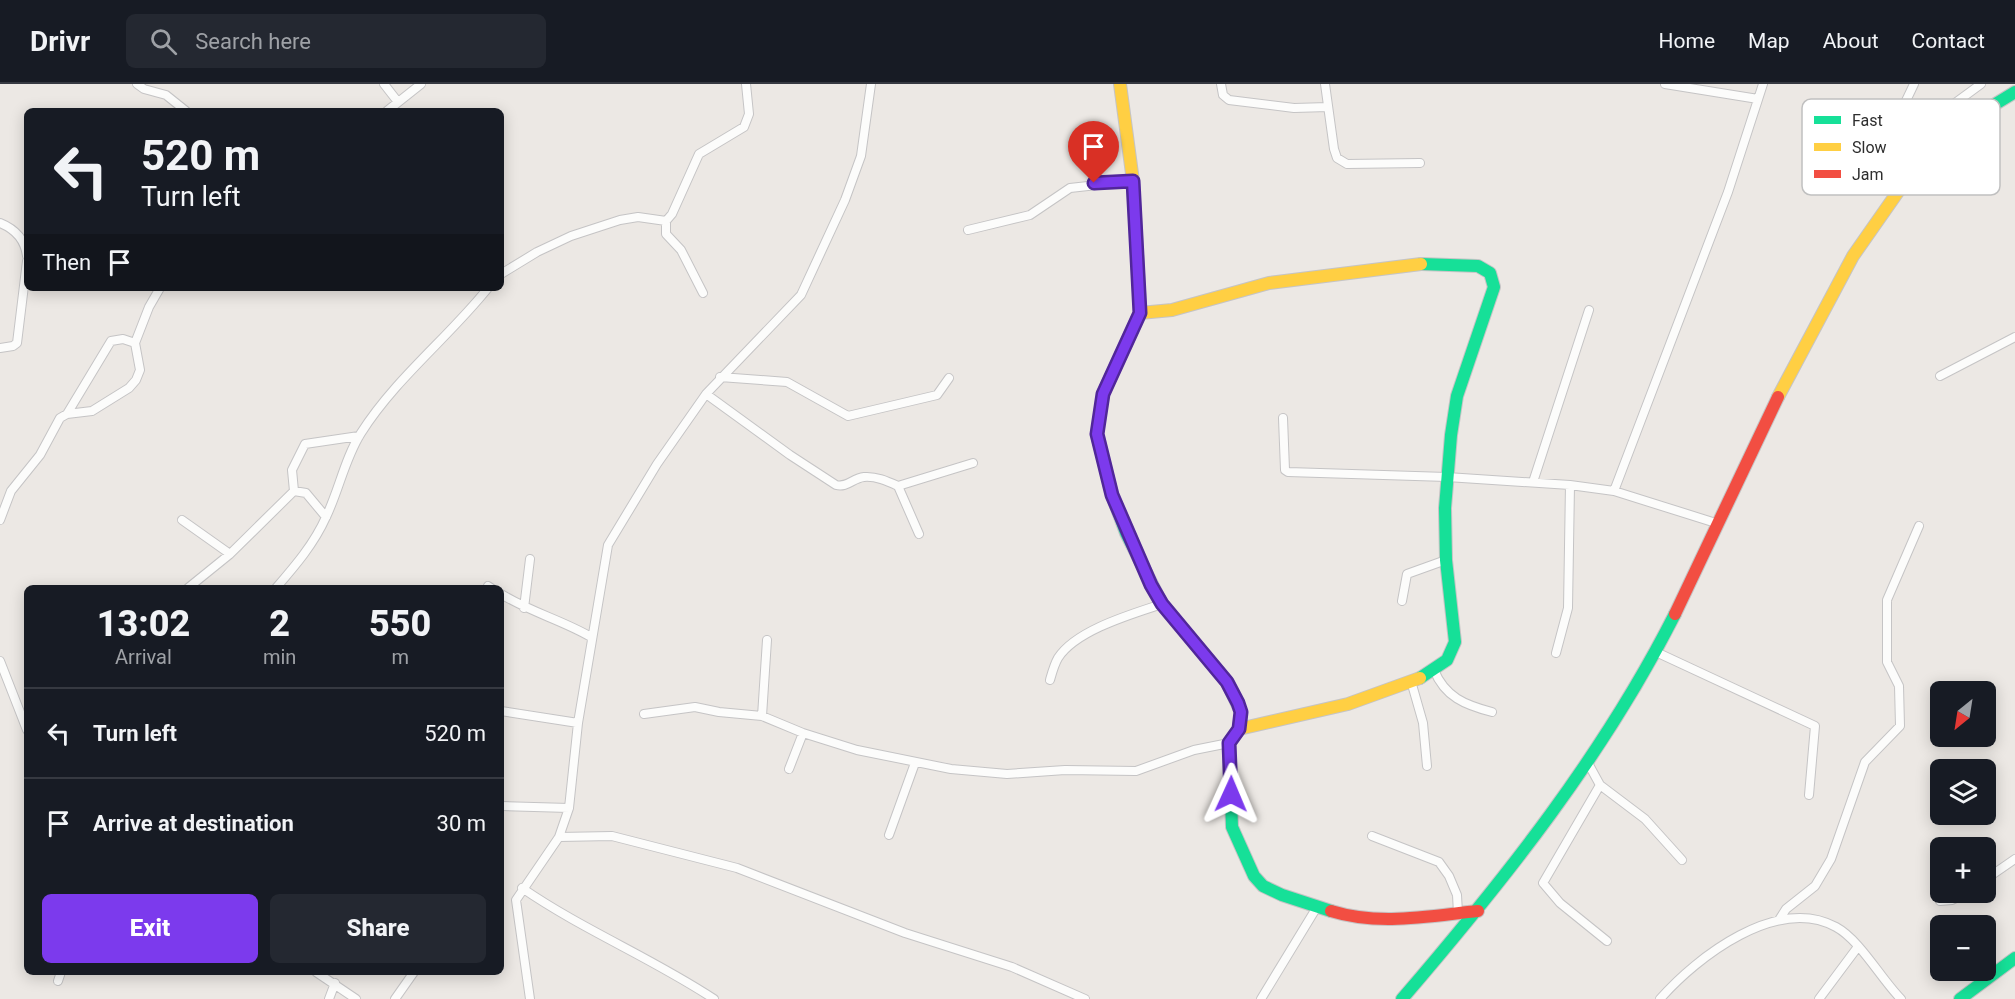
<!DOCTYPE html>
<html lang="en">
<head>
<meta charset="utf-8">
<style>
	body { margin:0; font-family:Roboto,sans-serif; background:#242831; color:#f1f3f6; height:100vh; display:flex; flex-direction:column; font-size:22px; white-space:nowrap }
	* { box-sizing:border-box; margin:0 }
	p { font-size:20px; color:#9ea1a6 }
	.icon { flex:none; width:33px; height:33px; fill:none; stroke:currentColor; stroke-width:2; stroke-linecap:round; stroke-linejoin:round }
	.map { position:relative; flex:1; overflow:hidden }
	.details { position:absolute; left:24px; top:501px; width:480px; height:390px; display:flex; flex-direction:column; background:#171b24; border-radius:9px; box-shadow:0 3px 15px #0003 }
	.details>* { flex:none }
	.banner { position:absolute; left:24px; top:24px; width:480px; height:183px; border-radius:9px; box-shadow:0 3px 15px #0003; background:#171b24; color:#f1f3f6; overflow:hidden }
	.needle { width:39px; rotate:210deg }
	.buttons { position:absolute; left:1930px; top:597px; display:grid; gap:12px }
	.buttons a { display:grid; place-items:center; width:66px; height:66px; border-radius:9px; background:#171b24; box-shadow:0 3px 15px #0003; font-size:30px }
	.pin { position:absolute; display:grid; place-items:center; width:51px; height:51px; color:#fff; margin:-62px -26px; border-radius:50% 50% 50% 0; rotate:-45deg; box-shadow:0 0 6px #0007 }
	.pin .icon { rotate:45deg }
	.me { position:absolute; width:66px; margin:-33px; rotate:1deg; stroke-linejoin:round; filter:drop-shadow(0 0 4px #0008) }
	.turn { display:flex; align-items:center; gap:21px; height:126px; padding:0 18px; font-size:27px }
	.turn .icon { width:78px; height:78px; stroke-width:2.5 }
	.turn b { display:block; font-size:42px; line-height:51px }
	.then { display:flex; align-items:center; height:57px; padding:0 18px; background:#0003; gap:12px; font-size:22px }
	.eta { display:flex; justify-content:space-evenly; align-items:center; height:102px; text-align:center }
	.eta b { font-size:36px; font-weight:800; line-height:42px }
	.cta { display:flex; gap:12px; margin-top:auto; padding:12px 18px }
	.cta a { flex:1; height:69px; border-radius:9px; background:#7c3aed; color:#fff; font-size:24px; font-weight:800; line-height:69px; text-align:center }
	.cta a+a { background:#242831; color:#f1f3f6 }
	ul { padding:0; list-style:none }
	li { display:flex; align-items:center; gap:18px; height:90px; padding:0 18px; border-top:2px solid #363941 }
	li div { flex:1 }
	li b { display:block; font-size:22px }
	li em { font-style:normal }
	header { display:flex; align-items:center; gap:36px; box-sizing:border-box; height:84px; padding:0 30px; background:#171b24; border-bottom:2px solid #363941 }
	header strong { font-size:28px }
	nav { display:flex; gap:33px; margin-inline-start:auto; font-size:21px }
	.search { width:420px; height:54px; background:#242831; display:flex; align-items:center; gap:15px; box-sizing:border-box; padding:0 21px; border-radius:9px; color:#9ea1a6; font-size:22px }
	.map>svg:first-child { display:block }
	.lines { fill:none; stroke-linecap:round; stroke-linejoin:round }
	.street-casing { stroke:#c5c4c5; stroke-width:10 }
	.fast-casing { stroke:#c5c4c5; stroke-width:14 }
	.slow-casing { stroke:#c5c4c5; stroke-width:14 }
	.jam-casing { stroke:#c5c4c5; stroke-width:14 }
	.street { stroke:#fcfcfb; stroke-width:8 }
	.fast { stroke:#16e098; stroke-width:12 }
	.slow { stroke:#ffcf43; stroke-width:12 }
	.jam { stroke:#f24e42; stroke-width:12 }
	.route-casing { stroke:#51269a; stroke-width:15 }
	.route { stroke:#7c3aed; stroke-width:10 }
	.key { fill:#fff; stroke:#c0c0c0; stroke-width:1.5 }
	.key-label { font-size:16px; fill:#2e2e2e }
</style>
</head>
<body>
<header>
<strong>Drivr</strong>
<div class="search"><svg class="icon" aria-label="search" viewBox="0 0 24 24"><circle cx="10" cy="10" r="6"/><path d="M15 15l6 6"/></svg>Search here</div>
<nav><a>Home</a><a>Map</a><a>About</a><a>Contact</a></nav>
</header>
<div class="map">
<svg width="2015" height="915" viewBox="0 0 2015 915">
	<rect width="100%" height="100%" fill="#ece8e4"/>
	<g class="lines">
		<defs>
			<path id="street" d="M137,0L144,5L166,11L186,27
				M384,0L398,18
				M1221,0L1223,11L1229,16L1294,24L1328,23
				M1325,0L1334,65L1337,74L1347,80L1420,79
				M1665,0L1758,15
				M1855,26L1894,42L1931,66
				M387,27L421,0
				M1894,42L1914,0
				M1946,52L1934,43L1936,33L1981,0
				M0,139C15,145 25,156 27,172
				M968,146L1030,131L1070,104L1133,97
				M501,190L537,168L571,152L620,136L638,133L666,137
				M703,209L681,166L666,150V137L672,130L699,70L744,43L749,30L746,0
				M0,264L13,262L17,259L27,177
				M1940,292L2015,253
				M720,293L787,298L848,332L937,311L949,294
				M706,310L790,371L836,401C847,404 853,394 864,393C876,392 887,397 898,402L919,450
				M67,330L92,327L129,304L136,296L140,286L135,259L149,223L160,204
				M1283,334L1285,386L1288,388L1447,393L1570,401L1614,407L1719,440
				M1533,398L1589,226
				M898,402L973,379
				M294,407L292,386L305,360L359,352
				M1614,407L1728,108L1763,0
				M0,436L11,407L40,371L60,334L67,330L111,257L123,255L135,259
				M182,436L230,470
				M488,502L491,504
				M188,504L230,470L294,407L306,409L326,433
				M276,504C295,482 314,460 326,433C339,406 345,374 361,349C396,294 448,254 488,204
				M501,510C530,528 562,536 591,553
				M1402,517L1407,490L1446,476
				M524,524L530,475
				M1656,568L1815,642L1809,711
				M1556,569L1568,524L1570,401
				M0,577L27,646
				M1434,586C1445,613 1465,621 1492,628
				M1050,596C1052,589 1054,581 1058,574C1076,546 1132,530 1162,520
				M1411,597L1423,639L1427,682
				M501,627L578,639
				M644,630L695,623L719,628L762,632L803,649L857,666L951,685L1007,690L1065,686L1136,687L1194,666L1229,659
				M762,632L767,556
				M1588,679L1600,701L1543,799L1560,819L1607,857
				M789,685L803,649
				M1600,701L1645,735L1682,776
				M501,722L569,724
				M889,751L915,679
				M1372,752L1439,778L1449,792L1457,811L1458,829
				M559,753L569,724L578,639L608,461L657,380L706,310L801,211L845,116L861,72L871,0
				M1986,795L2015,775
				M522,804C583,846 652,874 714,915
				M1940,817L1952,816L1968,808
				M1779,836L1786,825L1815,802L1831,775L1865,678L1900,642L1899,602L1887,578V516L1919,442
				M316,888L356,915
				M58,897L61,888
				M329,915L335,899
				M395,915L414,888
				M530,915L516,816L559,753L612,752L737,784L905,849L1012,883L1085,915
				M1261,915L1317,823
				M1660,915C1697,873 1777,811 1836,843C1860,856 1881,895 1901,915
				M1819,915L1857,864"/>
			<path id="fast" d="M1909,92L1953,46L2015,8
				M1139,207L1140,229L1103,310L1097,350L1112,411L1126,449L1162,520L1227,598L1241,628L1239,645L1229,659L1232,743L1254,792L1263,802L1282,811L1331,827
				M1420,594L1447,576L1455,558L1446,476L1445,424L1451,351L1457,312L1494,203L1490,189L1478,182L1421,180
				M1402,915C1505,795 1603,672 1675,530
				M1960,915L2015,874"/>
			<path id="slow" d="M1120,0L1133,97L1139,207
				M1140,229L1172,226L1269,199L1421,180
				M1778,313L1853,172L1909,92
				M1239,645L1348,620L1420,594"/>
			<path id="jam" d="M1675,530L1778,313
				M1331,827C1379,842 1429,832 1478,827"/>
		</defs>
		<use href="#street" class="street-casing"/>
		<use href="#fast" class="fast-casing"/>
		<use href="#slow" class="slow-casing"/>
		<use href="#jam" class="jam-casing"/>
		<use href="#street" class="street"/>
		<use href="#fast" class="fast"/>
		<use href="#slow" class="slow"/>
		<use href="#jam" class="jam"/>
	</g>
	<g class="lines">
		<defs>
			<path id="route" d="M1094,99L1133,97L1140,229L1103,310L1097,350L1112,411L1151,501L1162,520L1227,598L1238,619L1241,628L1239,645L1229,659L1231,710"/>
		</defs>
		<use href="#route" class="route-casing"/>
		<use href="#route" class="route"/>
	</g>
	<rect x="1802" y="15" width="198" height="96" rx="9" class="key"/>
	<rect x="1814" y="32" width="27" height="8" fill="#16e098"/>
	<rect x="1814" y="59" width="27" height="8" fill="#ffcf43"/>
	<rect x="1814" y="86" width="27" height="8" fill="#f24e42"/>
	<g class="key-label">
		<text x="1852" y="42">Fast</text>
		<text x="1852" y="69">Slow</text>
		<text x="1852" y="96">Jam</text>
	</g>
</svg>
<div class="buttons">
<a><svg class="needle" viewBox="-14 -14 28 28"><path d="M0-13l5 13h-10z" fill="#e53935"/><path d="M0 13l5-13h-10z" fill="#9ea1a6"/></svg></a>
<a><svg class="icon" aria-label="layers" viewBox="0 0 24 24"><path d="M12 4l9 5-9 5-9-5zM3 14l9 5 9-5"/></svg></a>
<a>+</a>
<a>−</a>
</div>
<div class="pin" style="left:1094px;top:99px;background:#d93025"><svg class="icon" aria-label="arrive" viewBox="0 0 24 24"><path d="M6 21V4h12l-3 4 3 4H6"/></svg></div>
<svg class="me" style="left:1231px;top:710px" viewBox="-20 -20 40 40"><path d="M0-17L14 15 0 8-14 15z" fill="#7c3aed" stroke="#fff" stroke-width="4"/></svg>
<div class="banner">
<div class="turn"><svg class="icon" aria-label="left" viewBox="0 0 24 24"><path d="M17 20v-9H6M10 6l-5 5 5 5"/></svg><div><b>520 m</b>Turn left</div></div>
<div class="then">Then<svg class="icon" aria-label="arrive" viewBox="0 0 24 24"><path d="M6 21V4h12l-3 4 3 4H6"/></svg></div>
</div>
<section class="details">
<div class="eta">
<div><b>13:02</b><p>Arrival</p></div>
<div><b>2</b><p>min</p></div>
<div><b>550</b><p>m</p></div>
</div>
<ul>
<li><svg class="icon" aria-label="left" viewBox="0 0 24 24"><path d="M17 20v-9H6M10 6l-5 5 5 5"/></svg><div><b>Turn left</b></div><em>520 m</em></li>
<li><svg class="icon" aria-label="arrive" viewBox="0 0 24 24"><path d="M6 21V4h12l-3 4 3 4H6"/></svg><div><b>Arrive at destination</b></div><em>30 m</em></li>
</ul>
<div class="cta"><a>Exit</a><a>Share</a></div>
</section>
</div>
</body>
</html>
